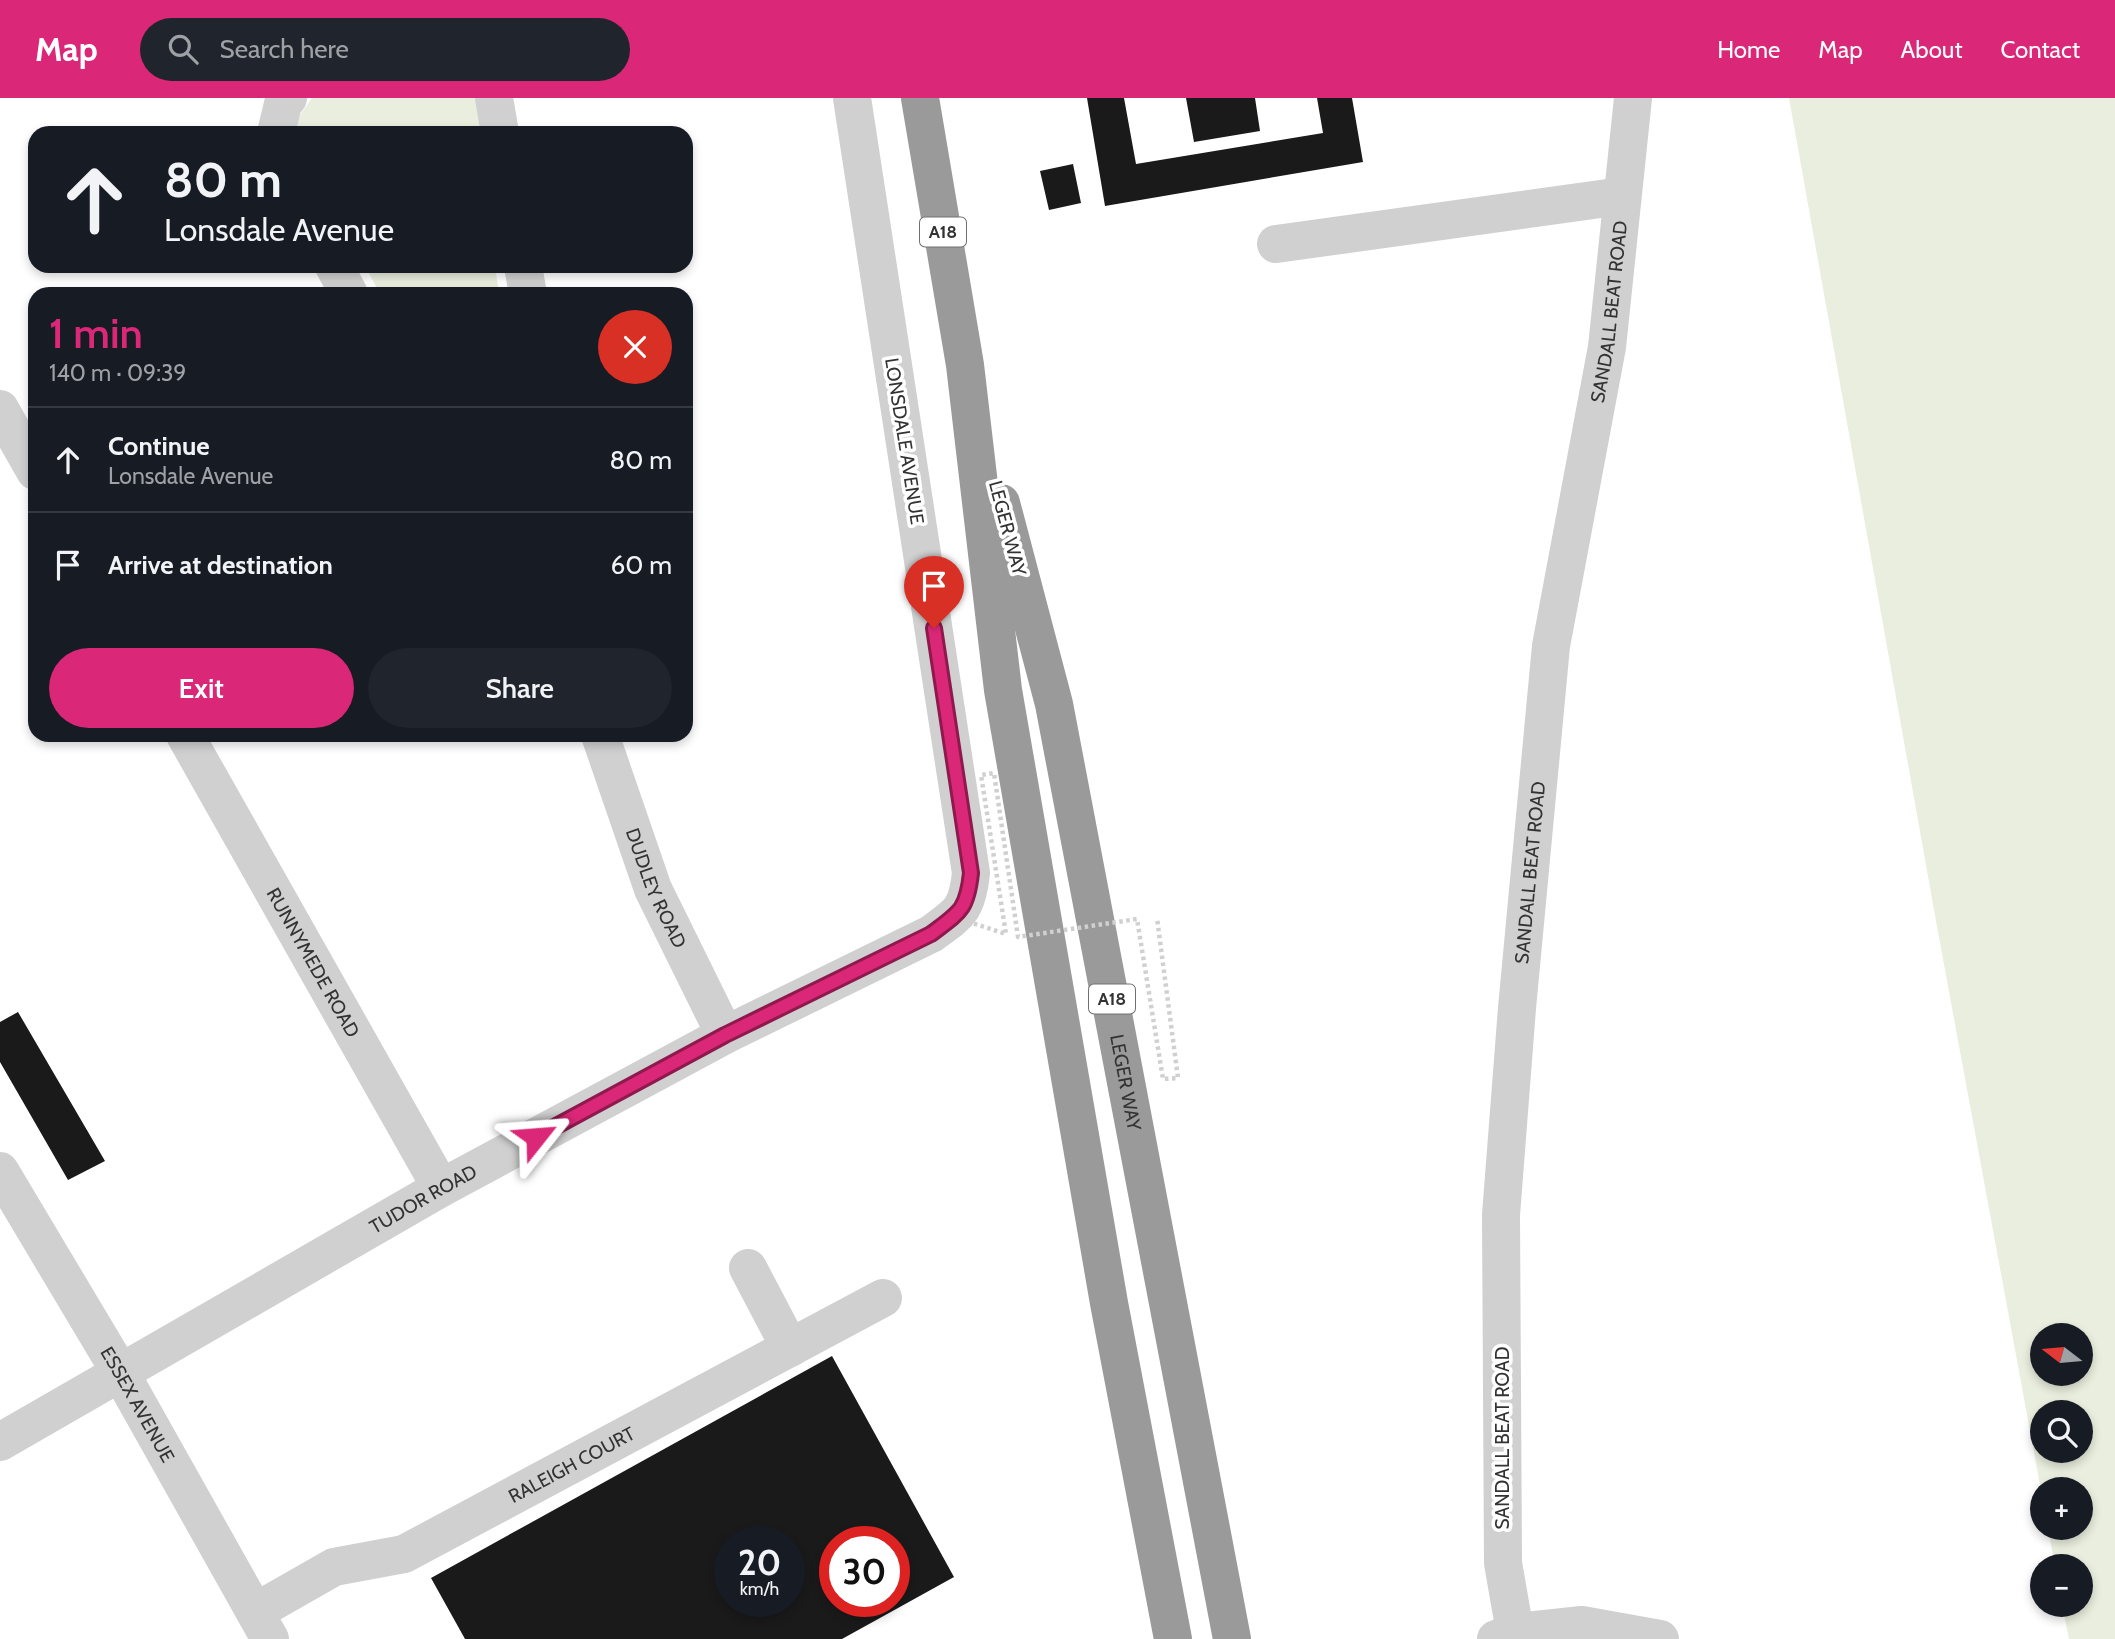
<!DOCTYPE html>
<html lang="en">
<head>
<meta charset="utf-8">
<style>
	body { margin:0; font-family:Cabin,sans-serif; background:#20242c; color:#f1f3f6; height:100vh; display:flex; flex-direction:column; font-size:26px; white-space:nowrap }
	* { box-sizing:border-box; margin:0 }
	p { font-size:23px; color:#9ea1a6 }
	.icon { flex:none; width:38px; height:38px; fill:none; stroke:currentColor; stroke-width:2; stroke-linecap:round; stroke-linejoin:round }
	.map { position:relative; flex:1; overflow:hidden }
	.drawer { position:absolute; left:28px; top:189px; width:665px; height:455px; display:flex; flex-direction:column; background:#171b24; border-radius:21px; box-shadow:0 4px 10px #0003 }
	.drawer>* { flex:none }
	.hud { position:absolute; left:28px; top:28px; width:665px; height:147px; border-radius:21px; box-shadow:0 4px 10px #0003; background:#171b24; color:#f1f3f6; overflow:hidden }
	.needle { width:46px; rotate:286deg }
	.fabs { position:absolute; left:2030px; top:1225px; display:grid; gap:14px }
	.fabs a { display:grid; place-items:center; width:63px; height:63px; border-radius:50%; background:#171b24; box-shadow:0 4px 10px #0003; font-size:35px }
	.speed { position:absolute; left:714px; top:1428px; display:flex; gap:14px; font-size:35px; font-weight:700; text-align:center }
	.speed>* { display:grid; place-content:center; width:91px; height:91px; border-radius:50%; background:#171b24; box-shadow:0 4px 10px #0003; line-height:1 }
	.speed small { font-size:18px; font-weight:400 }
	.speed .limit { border:10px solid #d22; background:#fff; color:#111 }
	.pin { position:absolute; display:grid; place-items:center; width:60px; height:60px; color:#fff; margin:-72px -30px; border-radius:50% 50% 50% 0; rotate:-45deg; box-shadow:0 0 7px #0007 }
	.pin .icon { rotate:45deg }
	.me { position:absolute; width:77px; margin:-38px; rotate:62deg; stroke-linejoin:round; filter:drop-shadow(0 0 5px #0008) }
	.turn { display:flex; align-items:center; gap:24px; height:147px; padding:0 21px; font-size:32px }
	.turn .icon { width:91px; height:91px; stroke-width:2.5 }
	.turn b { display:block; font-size:49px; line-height:60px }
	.round { display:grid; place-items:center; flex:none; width:74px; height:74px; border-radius:37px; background:#20242c }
	.overview { display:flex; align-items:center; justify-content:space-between; height:119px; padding:0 21px }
	h1 { font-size:42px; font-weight:600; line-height:52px; color:#db2777 }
	.action { display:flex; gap:14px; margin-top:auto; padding:14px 21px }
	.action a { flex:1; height:80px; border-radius:42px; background:#db2777; color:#fff; font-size:28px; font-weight:600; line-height:80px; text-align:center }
	.action a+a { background:#20242c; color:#f1f3f6 }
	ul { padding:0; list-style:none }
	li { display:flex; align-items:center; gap:21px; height:105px; padding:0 21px; border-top:2px solid #363941 }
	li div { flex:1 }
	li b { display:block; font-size:26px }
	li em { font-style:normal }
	header { display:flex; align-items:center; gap:42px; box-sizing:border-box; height:98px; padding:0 35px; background:#db2777; color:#fff }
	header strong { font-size:33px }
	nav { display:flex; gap:38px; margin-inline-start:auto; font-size:24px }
	.search { width:490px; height:63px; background:#20242c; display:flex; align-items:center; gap:18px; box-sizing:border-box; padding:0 24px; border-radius:38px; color:#9ea1a6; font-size:26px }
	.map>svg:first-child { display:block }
	.green { fill:#e9eede; fill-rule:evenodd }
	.building { fill:#1a1a1a; fill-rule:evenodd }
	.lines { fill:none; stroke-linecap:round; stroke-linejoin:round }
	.minor { stroke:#d0d0d0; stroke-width:38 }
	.highway { stroke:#9a9a9a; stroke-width:38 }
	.path-bridge { stroke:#d0d0d0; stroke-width:4.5; stroke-dasharray:3.5 3.5; stroke-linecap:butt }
	.route-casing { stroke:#8e194d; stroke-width:18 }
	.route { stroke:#db2777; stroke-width:12 }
	.labels { text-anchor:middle; stroke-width:7; stroke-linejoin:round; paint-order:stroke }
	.shield { fill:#fff; stroke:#707070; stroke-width:2 }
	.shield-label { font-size:18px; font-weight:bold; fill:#333 }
	.street-label { font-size:19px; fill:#333; stroke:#fff }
</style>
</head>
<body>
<header>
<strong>Map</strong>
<div class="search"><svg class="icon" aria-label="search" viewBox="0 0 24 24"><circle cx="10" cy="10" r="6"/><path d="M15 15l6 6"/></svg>Search here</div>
<nav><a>Home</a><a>Map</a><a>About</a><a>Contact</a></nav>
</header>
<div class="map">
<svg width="2115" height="1541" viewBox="0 0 2115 1541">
	<rect width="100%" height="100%" fill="#fff"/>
	<path class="green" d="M312,0H480L483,35H294L300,17Z
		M1789,0H2115V1541H2069L2062,1507H2081V1468H2055L2048,1430H2081V1391H2042V1398L1936,823ZM2042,1237H2081V1276H2042ZM2042,1314H2081V1353H2042Z
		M365,168H495L499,196H378V192Z"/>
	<path class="building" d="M1087,0H1124L1136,66L1323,35L1317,0H1352L1363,64L1105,108Z
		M1186,0H1255L1260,33L1194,44Z
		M1073,66L1081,105L1049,112L1040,73Z
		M18,914L105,1063L68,1082L0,964V924Z
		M832,1258L954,1479L842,1541H465L431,1480ZM730,1444H789V1503H730ZM835,1444H894V1503H835Z"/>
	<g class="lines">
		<g class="minor">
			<path d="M494,0L500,35"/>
			<path d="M276,35L283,6L288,0"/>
			<path d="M1276,146L1622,98"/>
			<path d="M334,168L349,196"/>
			<path d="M523,168L528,196"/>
			<path d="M0,311L35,373"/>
			<path id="s1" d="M185,637L441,1090"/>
			<path id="s2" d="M600,637L653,791L725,937"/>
			<path id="s3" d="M0,1073L120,1274L270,1541"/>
			<path d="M748,1170L790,1250"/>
			<path id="s4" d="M0,1344L441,1090L725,937L931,836C960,815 967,812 971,775L852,0"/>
			<path id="s5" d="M255,1514L334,1469L404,1456L883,1200"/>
			<path d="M1515,1534L1582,1527L1660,1541"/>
			<path id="s6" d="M1496,1541L1515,1534L1503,1465L1501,1117L1517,910L1551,548L1607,249L1633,0"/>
		</g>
		<g class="highway">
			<path d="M920,0L965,267L1003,592L1109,1205L1173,1541"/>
			<path id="s7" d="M1001,405L1054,606L1232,1541"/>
		</g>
		<path class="path-bridge" d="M954,819L1006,836L981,677L994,675L1018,839L1137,821L1163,981L1178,980L1157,820"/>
	</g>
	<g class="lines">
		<defs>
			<path id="route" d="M536,1039L725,937L931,836C960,814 967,812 971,775L934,530"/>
		</defs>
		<use href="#route" class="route-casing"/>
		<use href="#route" class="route"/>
	</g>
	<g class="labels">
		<g class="shield">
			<rect x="920" y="119.5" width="46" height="29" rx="5"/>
			<rect x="1089" y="886.5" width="46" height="29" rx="5"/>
		</g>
		<g class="shield-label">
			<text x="943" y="140">A18</text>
			<text x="1112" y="907">A18</text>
		</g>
		<g class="street-label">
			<text dy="7" stroke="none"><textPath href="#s6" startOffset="1349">SANDALL BEAT ROAD</textPath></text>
			<text transform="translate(905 343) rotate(81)" y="7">LONSDALE AVENUE</text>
			<text transform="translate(1008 430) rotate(75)" y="7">LEGER WAY</text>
			<text dy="7" stroke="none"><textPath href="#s6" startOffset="782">SANDALL BEAT ROAD</textPath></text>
			<text dy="7" stroke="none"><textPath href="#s2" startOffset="163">DUDLEY ROAD</textPath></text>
			<text dy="7" stroke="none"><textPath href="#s1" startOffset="261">RUNNYMEDE ROAD</textPath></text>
			<text dy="7" stroke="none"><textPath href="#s7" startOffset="593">LEGER WAY</textPath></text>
			<text dy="7" stroke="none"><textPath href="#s4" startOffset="488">TUDOR ROAD</textPath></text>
			<text dy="7" stroke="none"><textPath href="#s3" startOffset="271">ESSEX AVENUE</textPath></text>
			<text transform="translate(1502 1340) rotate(-90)" y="7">SANDALL BEAT ROAD</text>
			<text dy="7" stroke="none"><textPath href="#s5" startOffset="352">RALEIGH COURT</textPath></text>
		</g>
	</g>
</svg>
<div class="fabs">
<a><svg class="needle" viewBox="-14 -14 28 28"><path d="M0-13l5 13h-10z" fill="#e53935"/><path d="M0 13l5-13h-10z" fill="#9ea1a6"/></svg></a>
<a><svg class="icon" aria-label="search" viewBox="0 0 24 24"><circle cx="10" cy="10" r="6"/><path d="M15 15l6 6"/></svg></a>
<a>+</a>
<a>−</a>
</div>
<div class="speed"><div>20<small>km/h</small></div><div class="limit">30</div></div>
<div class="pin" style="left:934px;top:530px;background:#d93025"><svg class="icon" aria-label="arrive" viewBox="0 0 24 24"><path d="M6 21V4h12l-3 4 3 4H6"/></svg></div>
<svg class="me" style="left:536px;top:1039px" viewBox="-20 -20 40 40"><path d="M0-17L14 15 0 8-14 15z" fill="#db2777" stroke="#fff" stroke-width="4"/></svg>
<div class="hud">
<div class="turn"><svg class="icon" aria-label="ahead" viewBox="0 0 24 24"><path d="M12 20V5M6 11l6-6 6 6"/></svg><div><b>80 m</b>Lonsdale Avenue</div></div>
</div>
<section class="drawer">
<div class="overview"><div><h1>1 min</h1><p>140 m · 09:39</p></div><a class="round" style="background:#d93025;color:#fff"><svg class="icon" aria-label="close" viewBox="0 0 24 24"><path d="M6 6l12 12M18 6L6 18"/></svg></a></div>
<ul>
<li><svg class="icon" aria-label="ahead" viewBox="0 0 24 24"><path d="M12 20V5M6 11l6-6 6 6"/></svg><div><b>Continue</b><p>Lonsdale Avenue</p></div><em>80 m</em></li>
<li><svg class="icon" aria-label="arrive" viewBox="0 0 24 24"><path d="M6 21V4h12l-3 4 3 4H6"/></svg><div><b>Arrive at destination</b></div><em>60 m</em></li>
</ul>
<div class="action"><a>Exit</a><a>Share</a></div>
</section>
</div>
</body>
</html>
